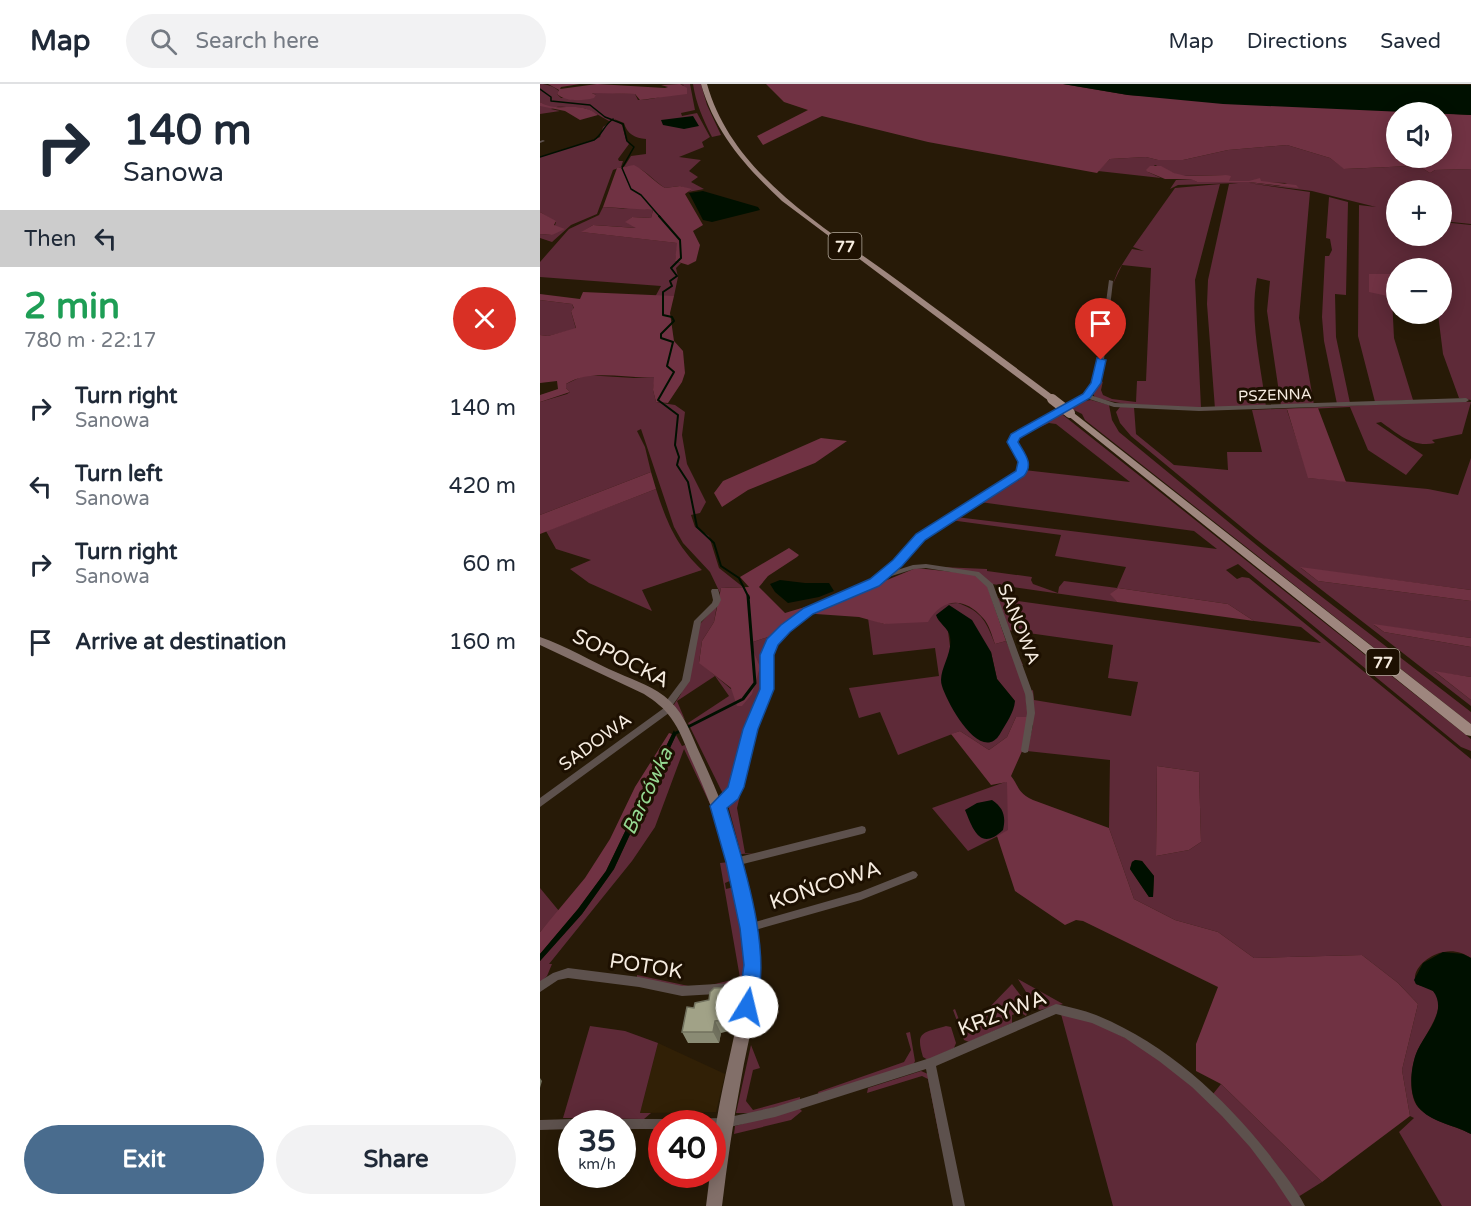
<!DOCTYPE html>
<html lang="en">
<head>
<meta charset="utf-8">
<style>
	body { margin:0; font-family:"Varela Round",sans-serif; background:#f2f2f3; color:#1f2937; height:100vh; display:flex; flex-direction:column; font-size:22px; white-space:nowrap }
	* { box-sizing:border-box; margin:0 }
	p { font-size:20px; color:#747a83 }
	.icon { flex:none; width:33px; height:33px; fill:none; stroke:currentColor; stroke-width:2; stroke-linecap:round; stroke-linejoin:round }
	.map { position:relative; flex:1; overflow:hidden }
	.sheet { display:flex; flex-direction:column; background:#fff; width:540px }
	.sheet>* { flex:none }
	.hud { background:#fff; color:#1f2937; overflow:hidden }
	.buttons { position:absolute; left:846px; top:18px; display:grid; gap:12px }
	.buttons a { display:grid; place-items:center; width:66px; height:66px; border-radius:50%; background:#fff; box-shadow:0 3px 15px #0003; font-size:30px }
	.speed { position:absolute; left:18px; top:1026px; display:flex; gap:12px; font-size:30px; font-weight:700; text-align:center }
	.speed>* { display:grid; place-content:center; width:78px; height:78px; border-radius:50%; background:#fff; box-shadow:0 3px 15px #0003; line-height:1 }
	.speed small { font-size:15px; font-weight:400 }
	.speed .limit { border:9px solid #d22; background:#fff; color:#111 }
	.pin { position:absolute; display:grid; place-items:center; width:51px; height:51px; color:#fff; margin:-62px -26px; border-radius:50% 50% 50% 0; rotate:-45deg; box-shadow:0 0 6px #0007 }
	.pin .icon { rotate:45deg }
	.me { position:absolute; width:66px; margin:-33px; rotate:9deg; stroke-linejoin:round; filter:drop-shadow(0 0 4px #0008) }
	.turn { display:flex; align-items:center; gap:21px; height:126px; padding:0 24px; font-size:27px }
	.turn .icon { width:78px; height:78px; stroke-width:2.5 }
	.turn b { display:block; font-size:42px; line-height:51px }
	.then { display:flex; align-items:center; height:57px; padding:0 24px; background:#0003; gap:12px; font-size:22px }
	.round { display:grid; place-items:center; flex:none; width:63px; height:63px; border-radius:32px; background:#f2f2f3 }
	.headline { display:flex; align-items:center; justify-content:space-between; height:102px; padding:0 24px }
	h1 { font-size:36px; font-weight:700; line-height:45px; color:#1e9e55 }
	.cta { display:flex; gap:12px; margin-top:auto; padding:12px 24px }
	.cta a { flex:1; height:69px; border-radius:36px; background:#496c8e; color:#fff; font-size:24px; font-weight:700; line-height:69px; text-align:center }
	.cta a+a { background:#f2f2f3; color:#1f2937 }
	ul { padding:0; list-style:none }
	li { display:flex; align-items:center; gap:18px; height:78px; padding:0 24px }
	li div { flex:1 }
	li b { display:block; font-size:22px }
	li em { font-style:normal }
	header { display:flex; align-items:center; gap:36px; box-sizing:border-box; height:84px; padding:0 30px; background:#fff; border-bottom:2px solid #e0e1e3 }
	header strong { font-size:28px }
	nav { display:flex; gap:33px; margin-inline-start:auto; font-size:21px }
	.search { width:420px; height:54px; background:#f2f2f3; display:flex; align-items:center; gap:15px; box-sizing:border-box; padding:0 21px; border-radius:33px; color:#747a83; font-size:22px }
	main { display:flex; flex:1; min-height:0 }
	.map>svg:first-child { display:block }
	.built { fill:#312006 }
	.green { fill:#5e2a38; fill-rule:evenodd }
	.forest { fill:#703243; fill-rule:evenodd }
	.water { fill:#001000 }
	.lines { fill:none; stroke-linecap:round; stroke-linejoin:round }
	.stream-far2 { stroke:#001000; stroke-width:1.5 }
	.stream-far1 { stroke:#001000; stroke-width:2 }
	.stream { stroke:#001000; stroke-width:3 }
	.street { fill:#5d514d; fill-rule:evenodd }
	.secondary { fill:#826f69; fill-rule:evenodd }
	.primary { fill:#9e867e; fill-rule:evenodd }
	.primary-bridge { stroke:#9e867e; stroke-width:10 }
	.wall { fill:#8a8b74 }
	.shaded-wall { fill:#71715e }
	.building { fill:#a1a287; stroke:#71715e; stroke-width:1.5 }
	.route { fill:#1a73e8; stroke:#114b97; stroke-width:1.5 }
	.labels { text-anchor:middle; stroke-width:6; stroke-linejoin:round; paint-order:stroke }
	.far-street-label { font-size:15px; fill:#f6ece0; stroke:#1d1001 }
	.shield { fill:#1d1001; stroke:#b5aa9d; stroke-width:1.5 }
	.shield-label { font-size:16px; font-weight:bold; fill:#f6ece0 }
	.street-label { font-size:18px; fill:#f6ece0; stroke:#1d1001 }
	.water-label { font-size:20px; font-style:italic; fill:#95d891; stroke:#1d1001 }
	.near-street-label { font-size:21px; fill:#f6ece0; stroke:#1d1001 }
</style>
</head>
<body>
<header>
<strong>Map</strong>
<div class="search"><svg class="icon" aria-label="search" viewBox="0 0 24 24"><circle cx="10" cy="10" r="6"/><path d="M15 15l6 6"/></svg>Search here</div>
<nav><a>Map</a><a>Directions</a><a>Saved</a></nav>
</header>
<main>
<section class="sheet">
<div class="hud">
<div class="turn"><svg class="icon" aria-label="right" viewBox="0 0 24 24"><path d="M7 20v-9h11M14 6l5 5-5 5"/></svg><div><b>140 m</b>Sanowa</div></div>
<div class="then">Then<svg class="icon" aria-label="left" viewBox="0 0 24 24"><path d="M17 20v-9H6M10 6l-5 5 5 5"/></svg></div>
</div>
<div class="headline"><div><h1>2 min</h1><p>780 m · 22:17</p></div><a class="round" style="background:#d93025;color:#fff"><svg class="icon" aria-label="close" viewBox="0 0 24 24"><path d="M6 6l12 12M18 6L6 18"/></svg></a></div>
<ul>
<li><svg class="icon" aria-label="right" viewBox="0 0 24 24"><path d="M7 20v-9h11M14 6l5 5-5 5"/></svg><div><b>Turn right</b><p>Sanowa</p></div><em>140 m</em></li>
<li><svg class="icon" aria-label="left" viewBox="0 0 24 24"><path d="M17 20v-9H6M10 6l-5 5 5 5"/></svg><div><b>Turn left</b><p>Sanowa</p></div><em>420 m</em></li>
<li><svg class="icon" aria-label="right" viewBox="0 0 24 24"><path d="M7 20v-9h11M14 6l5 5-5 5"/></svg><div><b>Turn right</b><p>Sanowa</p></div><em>60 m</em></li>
<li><svg class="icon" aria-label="arrive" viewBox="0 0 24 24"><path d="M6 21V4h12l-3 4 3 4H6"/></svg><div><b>Arrive at destination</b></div><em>160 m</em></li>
</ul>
<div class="cta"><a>Exit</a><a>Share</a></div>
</section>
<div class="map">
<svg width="931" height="1122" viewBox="0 0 931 1122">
	<rect width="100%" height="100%" fill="#271a07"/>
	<path class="built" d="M118,959L185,990L176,1028L100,1029Z"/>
	<path class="green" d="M0,0C7,0 13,2 19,7L17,10L21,14L56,11L50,8L95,10L98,16C118,15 128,12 144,1L140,0H150L155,26L141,29L142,32L157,29L170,53L162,58L164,63L139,73L161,76L149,87L158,93L151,98L164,105L148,108L151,106L140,102L125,104C110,95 103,80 84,83L91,72L106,70V55C95,54 87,50 84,39L74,35L82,41L86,56L89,60L78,75L79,77H83L81,83L73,86L57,130L31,141L12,158L0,154V150L12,151L16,138L0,128V73L56,55L60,53L63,43L73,36L69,37C48,26 51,23 26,23C20,23 17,22 11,25L20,27L0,30V22H5L0,18Z
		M153,0H161L167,21L181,51L172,53C163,35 156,20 153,0Z
		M747,61L790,74L805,85L871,82L882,84L890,89L895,86L931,85V140L902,137V106H856V152H902V138L931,141V316L919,314L903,270L898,230H902V184H856V215L852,214L854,254L873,316L835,318L818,252L819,121L836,123L772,107L708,99L770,108L759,234L774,321L741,322L727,227L730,197L717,194C709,235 721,282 726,323L675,325L667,220L668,196L689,100L698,99L638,101L630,105L636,96L652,95L657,98H709L739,102L747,99L689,97L686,91L640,92L615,81L608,88L621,94L558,87L570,75L606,73L618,76H643L688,66Z
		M680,100L655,196L661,324L585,320L555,314L553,309L563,297L561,306L563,311L572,315L596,318L597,297H606L611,184L582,181L572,202L578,187L592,165L604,167L593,163L635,104Z
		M789,113L808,118L806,211L795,210L796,253L810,319L797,320L784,257L782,233L785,172H789L792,166L790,155L786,154Z
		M74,118C89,119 97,125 113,126L111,134L92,133L86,138L98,144L53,141L42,148L138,159L135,177L141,179L136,184L138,193L134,212L115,213L121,202L0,193V178L29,145L59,131L63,123L89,125L72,122Z
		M0,216L32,220L34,225L31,227L36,245L8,252L0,251Z
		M45,291L94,294L115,293L113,306L116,318L135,321L145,328L142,351L147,380L166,418L160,429L151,431L155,443L169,452L179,484L203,503L181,504L180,509L170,488L143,459L134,443L101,345L97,347L105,363L111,388L0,431V318L27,310L30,308L26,304V300Z
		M551,316L569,321L572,336L579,348L747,486L931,628V640L545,336L542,330L534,326L523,331L931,655V667L921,663L698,480L686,486L697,495L702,493L709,494L931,675V874C923,869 914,866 904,868C890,870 870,885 876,900C881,902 888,903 893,907C911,922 881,955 876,970C871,984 868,1011 878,1023C891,1038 914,1041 931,1050V1122H902L859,1048L874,1034L870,1032L862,986L878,920L858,899L822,871L714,874L678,848L635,836L594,815L569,744L570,676L487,667L493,641L491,607L493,606L494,616L591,632L598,598L568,594L573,561L467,546L483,581H481L472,561L457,514L781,559L761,543L714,537L688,520L578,504L571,510L577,518L452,500L437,489L401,483L447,485V487L492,493L491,496L493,500L518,509L519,503L524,497L577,504L586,483L515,472L521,451L410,436L416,433L677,465L654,447L440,418L425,427L464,402L479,396L477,394L484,386L590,398L516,340L509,339L490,348L488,347L544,317ZM617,682L659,688L661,758L649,766L616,772ZM596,776L602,777L614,792L613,813H609L590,785L592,778Z
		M916,317L931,318L922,350L892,356L895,359C873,364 858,350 841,338L836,339L883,371L866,391L828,366L810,323L747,326L769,394L888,405L918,411L931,374V506L761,484L778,497L931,517V554L834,541L844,548L931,563V593L895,588L931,616V622L716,455L591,352L580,339L576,328L580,323L594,322L679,327L594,323L596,350L634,381L688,386L687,368H722L712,326Z
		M116,405C127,439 136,461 162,486L102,506L112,527L49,499L30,485L51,476L16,465L6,447Z
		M418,519C443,528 446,538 455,560L466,557L484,598L488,633H476L467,653L449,666L420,647L358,671L340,628L319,634L309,604L399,592L395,564L333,571L328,534L344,540L395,527L403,520ZM408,547L451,568L457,595L475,617L406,579L411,570Z
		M177,521L174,538L162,557L159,578L191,605L210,559L237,550L228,559L226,597L200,673L190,708L184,712L148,639L189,612L175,592L137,617L145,636L133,622L141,610L159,541Z
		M136,651L142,662L145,661L172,719L170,720L144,665L115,743L92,777L9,880H12L7,892L0,899V877L42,830L74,785Z
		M205,691L197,724L205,769H215L201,770L188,721L201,692Z
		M468,697V747L428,767L392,724Z
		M189,778L192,796L185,799L186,805L194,803L206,873L204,895C181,914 124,900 97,894V891L158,904L200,894L180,779Z
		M0,804L19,827L0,848Z
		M478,895L523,920L500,926L496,924Z
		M472,900L484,916L488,927L486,932L480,928L472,931V939L429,958L424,956L413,926L415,925L421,941L443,930Z
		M521,930L553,938L596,959L649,994L713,1065L754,1122H573Z
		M50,942L85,947L118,959L100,1029H111L104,1035L23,1034Z
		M406,942L411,943L416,959L414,964L388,976L383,973C375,947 383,949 406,942Z
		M370,948L375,977L373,982L279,1011L278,1008L364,978L371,966L366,949Z
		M211,961L220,984L213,986L206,1017L213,1026L260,1013V1017L212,1029H196Z
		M381,987L388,990L401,1054L400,1056L388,995L382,992L327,1009L328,1004Z
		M681,1000L782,1098L758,1113L673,1010Z
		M259,1024L262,1027L251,1036L194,1050L195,1042Z"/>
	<path class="forest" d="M8,0H40L21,3L20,5L57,0L125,4L128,3L121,1L140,0L147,4V10L100,16L95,10L52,9L56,11L54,14C42,17 26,18 17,10L19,6Z
		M226,0H523L588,11L931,31V85L895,86L890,89L882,84L871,82L804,85L790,74L747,61L688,66L643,76H618L606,73L570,75L557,89L388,58L282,32L223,61L217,52L268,26L244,18ZM856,28H902V74H856Z
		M0,18C18,30 39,15 58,31L40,36L25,27L0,22Z
		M94,81C106,87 113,97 125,104L140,102L152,105L145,110L163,141L153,147L160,161L156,177L148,181L135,177L137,159L41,148L53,141L96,144L85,138L92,133L111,134L113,126L63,123L77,84Z
		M610,82H621L634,89L646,92L686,91L691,92L689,97H709L720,94L721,97L756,101L759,104L709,98H657L651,95H625L608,88L606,86Z
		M0,128L16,137L14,141L25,145L12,151L0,150Z
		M829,190H851L852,213L829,208Z
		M43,208L134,212L130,229L134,257L143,267L145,289L142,298L128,319L116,318L113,306L114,293C86,295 50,284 26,300V304L30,308L0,318V311L18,305L17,297L0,299V251L8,252L36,244L31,227L34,224L32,220L0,216V210L40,215Z
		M778,324L806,398L768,394L747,325Z
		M281,354L307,357L275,379L208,406L182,423L174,409L183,397Z
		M111,388L116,405L0,450V431Z
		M249,464L259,471L257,473L228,492L219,503L245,529L278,519L237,550L210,559L220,583L212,610L202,622H197L191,604L159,579L162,557L174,538L181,504L209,503L200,493Z
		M760,483L931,506V517L778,497Z
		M376,484L433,490L447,501L466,557L455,560C452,552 449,540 443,534C424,512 402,514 388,538L344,540L319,533L276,530L272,527Z
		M578,504L688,520L714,537L577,518L570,510Z
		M833,540L931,554V563L844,548Z
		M894,587L931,593V616Z
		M476,633H488L483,665L471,692C480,704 477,708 493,716L569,744L594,815L635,836L678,848L714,874L822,871L858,899L878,920L862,986L870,1032L782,1098L681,1000L656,987V960L678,903L543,837L536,836L525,841L475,807L457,752L468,746L467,698L451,701L411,650L420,647L449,666L467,653Z
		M129,649L132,650L66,787L38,825L0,870V848L45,794L70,755L95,703Z
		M617,682L659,688L661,758L649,766L616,772Z"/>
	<path class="water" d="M523,0L931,1V31L683,20L588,11Z
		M153,32L159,42L144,45L123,41L121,36Z
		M163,107L218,123L220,126L172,138L163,136L149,109Z
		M240,496L265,499H289L294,507L279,513L248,519L235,508L230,500Z
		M409,521L432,536L451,568L457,595L475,617C474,629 466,639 460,650C441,681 407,619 402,602C397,587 413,571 410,553C409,544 398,539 396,531Z
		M134,646L136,651L74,785L42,830L0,877V870L38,825L66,787Z
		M452,716C464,724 466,733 463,746C440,768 433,745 425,726L437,719Z
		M595,776L602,777L614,792L613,813H609L590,785L592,778Z
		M903,868L923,870L931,874V1050C915,1041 894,1039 881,1026C868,1014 870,986 876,970C883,951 909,928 893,907L876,900L874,896L883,879Z"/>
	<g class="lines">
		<path class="stream-far2" d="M0,5L11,13V17L50,21L65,33L83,40L87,57L94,63L82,84L91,105L101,111L120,133
			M0,73L54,56C62,51 64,41 73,35"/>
		<path class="stream-far1" d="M119,132L140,156L141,174L131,184L137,192L130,197L132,202L123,208V231L132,233L134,237L121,250V254L133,258L127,282L134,288L118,316L138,331L135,361L139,373L137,381L148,398L157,443L174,459L181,482L199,494L209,514"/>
		<path class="stream" d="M134,650L203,615L215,599L208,512"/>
		<path class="street" d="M3,56L5,57L0,59V57Z
			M569,196L573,197L562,293L555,306L550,311L575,319L659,323L926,314L929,316L926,318L659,327L574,323L546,314L536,322L478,353L476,358C483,369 490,379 482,391L382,455L360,481L351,488L373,481L386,480L439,488L453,500L493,610L495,629L488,668L485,669L482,668L481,666L487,629L485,610L447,503L435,492L386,484L374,485L342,495L336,500L310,514L272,529L249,546L235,559L231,571V605L214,645L197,711L196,714L181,724L178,725L175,724L174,721L175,718L190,709L192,703L206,645L223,605V571L229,556L243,542L266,525L304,510L332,496L356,477L378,451L478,389C483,377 476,368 470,358L473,351L532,320L550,305L556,293Z
			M172,505H178L181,516L178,522L161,538L150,597L132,622L134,624L133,626L0,723V714L124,624L123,622L124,620L142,596L154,537L172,519L173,516L171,507Z
			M322,742L325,743L326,746L325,749L322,750L195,782L192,781L190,778L192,775L195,774Z
			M373,787L376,788L378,791L376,794L321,816L208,848L205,847L203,844L205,841L208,840L320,808Z
			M28,884L99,893L142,902L211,898L215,900L216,903L215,906L211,908L142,912L99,903L28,894L18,896L0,908V897L13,889Z
			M516,920C529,923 543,926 556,931C625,959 682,1011 728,1069C740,1085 757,1105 765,1122H752L734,1095L710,1063L682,1032L652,1003L619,977L585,954L552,939L516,930L396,982L425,1122H413L386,985L235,1033L185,1044L172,1045V1040H122V1045H82V1040H77L78,1036L82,1035H122L125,1036L129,1035L185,1034L235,1023L390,974Z
			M32,1035L36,1036L37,1040H32V1045L0,1046V1036Z"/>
		<path class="secondary" d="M0,553C27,562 52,578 78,589C96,597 115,603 130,617C146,632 152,653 161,672C192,739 225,828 218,903C215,934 206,966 201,996C193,1038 187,1080 182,1122H166L170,1090H172C172,1040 187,988 197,938C199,927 203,915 204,903C212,830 181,740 151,675C145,661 140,646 131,634C124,624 115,617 104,610L0,561Z"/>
		<path class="primary" d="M161,0H167C193,92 285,143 357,196C410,235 463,274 515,313V317H509L242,117C206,83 175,49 161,0Z
			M530,326L931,640V652L926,651L527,331L525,329Z"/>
		<path class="primary-bridge" d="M512,315L530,329"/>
	</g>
	<path class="wall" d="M196,915L189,947L181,949L179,959H148L142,948L154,924L169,916Z"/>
	<path class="shaded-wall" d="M191,903L196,915L189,947L183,936Z
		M175,937L181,949L179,959L173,948Z
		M0,994L2,997L0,1004Z"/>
	<path class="building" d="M191,903L183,936L175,937L173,948H142L147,923L154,924L155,919L169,916L170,908L174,904Z"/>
	<path class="route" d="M557,274L566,276L561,299L550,314L480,354L478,358C485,370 494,380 484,392L385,456L362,482L339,502L273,530L250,548L238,561L234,571V605L218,645L204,703L198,715L187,724C203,778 236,876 213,929L207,932L201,929L198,923L204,881L200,844L186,778L170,722L188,703L203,645L220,605V571L227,555L241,541L264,524L330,495L353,476L376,450L476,387L478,378L467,358L471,350L543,310L551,299Z"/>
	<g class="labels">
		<g class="far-street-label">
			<text transform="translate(735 311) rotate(-2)" y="5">PSZENNA</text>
		</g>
		<g class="shield">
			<rect x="288.5" y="149" width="33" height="26" rx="4.5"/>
			<rect x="826.5" y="565" width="33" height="26" rx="4.5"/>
		</g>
		<g class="shield-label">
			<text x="305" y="168">77</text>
			<text x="843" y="584">77</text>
		</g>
		<g class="street-label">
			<text transform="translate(479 540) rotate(68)" y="6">SANOWA</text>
			<text transform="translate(55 658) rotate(-36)" y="6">SADOWA</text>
		</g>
		<g class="water-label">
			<text transform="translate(107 707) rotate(-65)" y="7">Barcówka</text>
		</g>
		<g class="near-street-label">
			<text transform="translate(81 574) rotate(27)" y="7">SOPOCKA</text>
			<text transform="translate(285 801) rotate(-18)" y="7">KOŃCOWA</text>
			<text transform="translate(106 882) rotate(9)" y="7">POTOK</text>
			<text transform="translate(462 929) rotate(-21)" y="7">KRZYWA</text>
		</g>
	</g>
</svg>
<div class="buttons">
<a><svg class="icon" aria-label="sound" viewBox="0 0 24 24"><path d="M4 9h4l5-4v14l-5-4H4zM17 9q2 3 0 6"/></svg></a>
<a>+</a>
<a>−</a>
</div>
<div class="speed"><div>35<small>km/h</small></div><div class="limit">40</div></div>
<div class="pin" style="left:561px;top:276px;background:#d93025"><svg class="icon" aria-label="arrive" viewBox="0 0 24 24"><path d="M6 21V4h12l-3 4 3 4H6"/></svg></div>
<svg class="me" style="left:207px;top:923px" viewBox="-20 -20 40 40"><circle r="19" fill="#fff"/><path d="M0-13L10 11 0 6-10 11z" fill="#1a73e8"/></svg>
</div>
</main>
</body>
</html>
